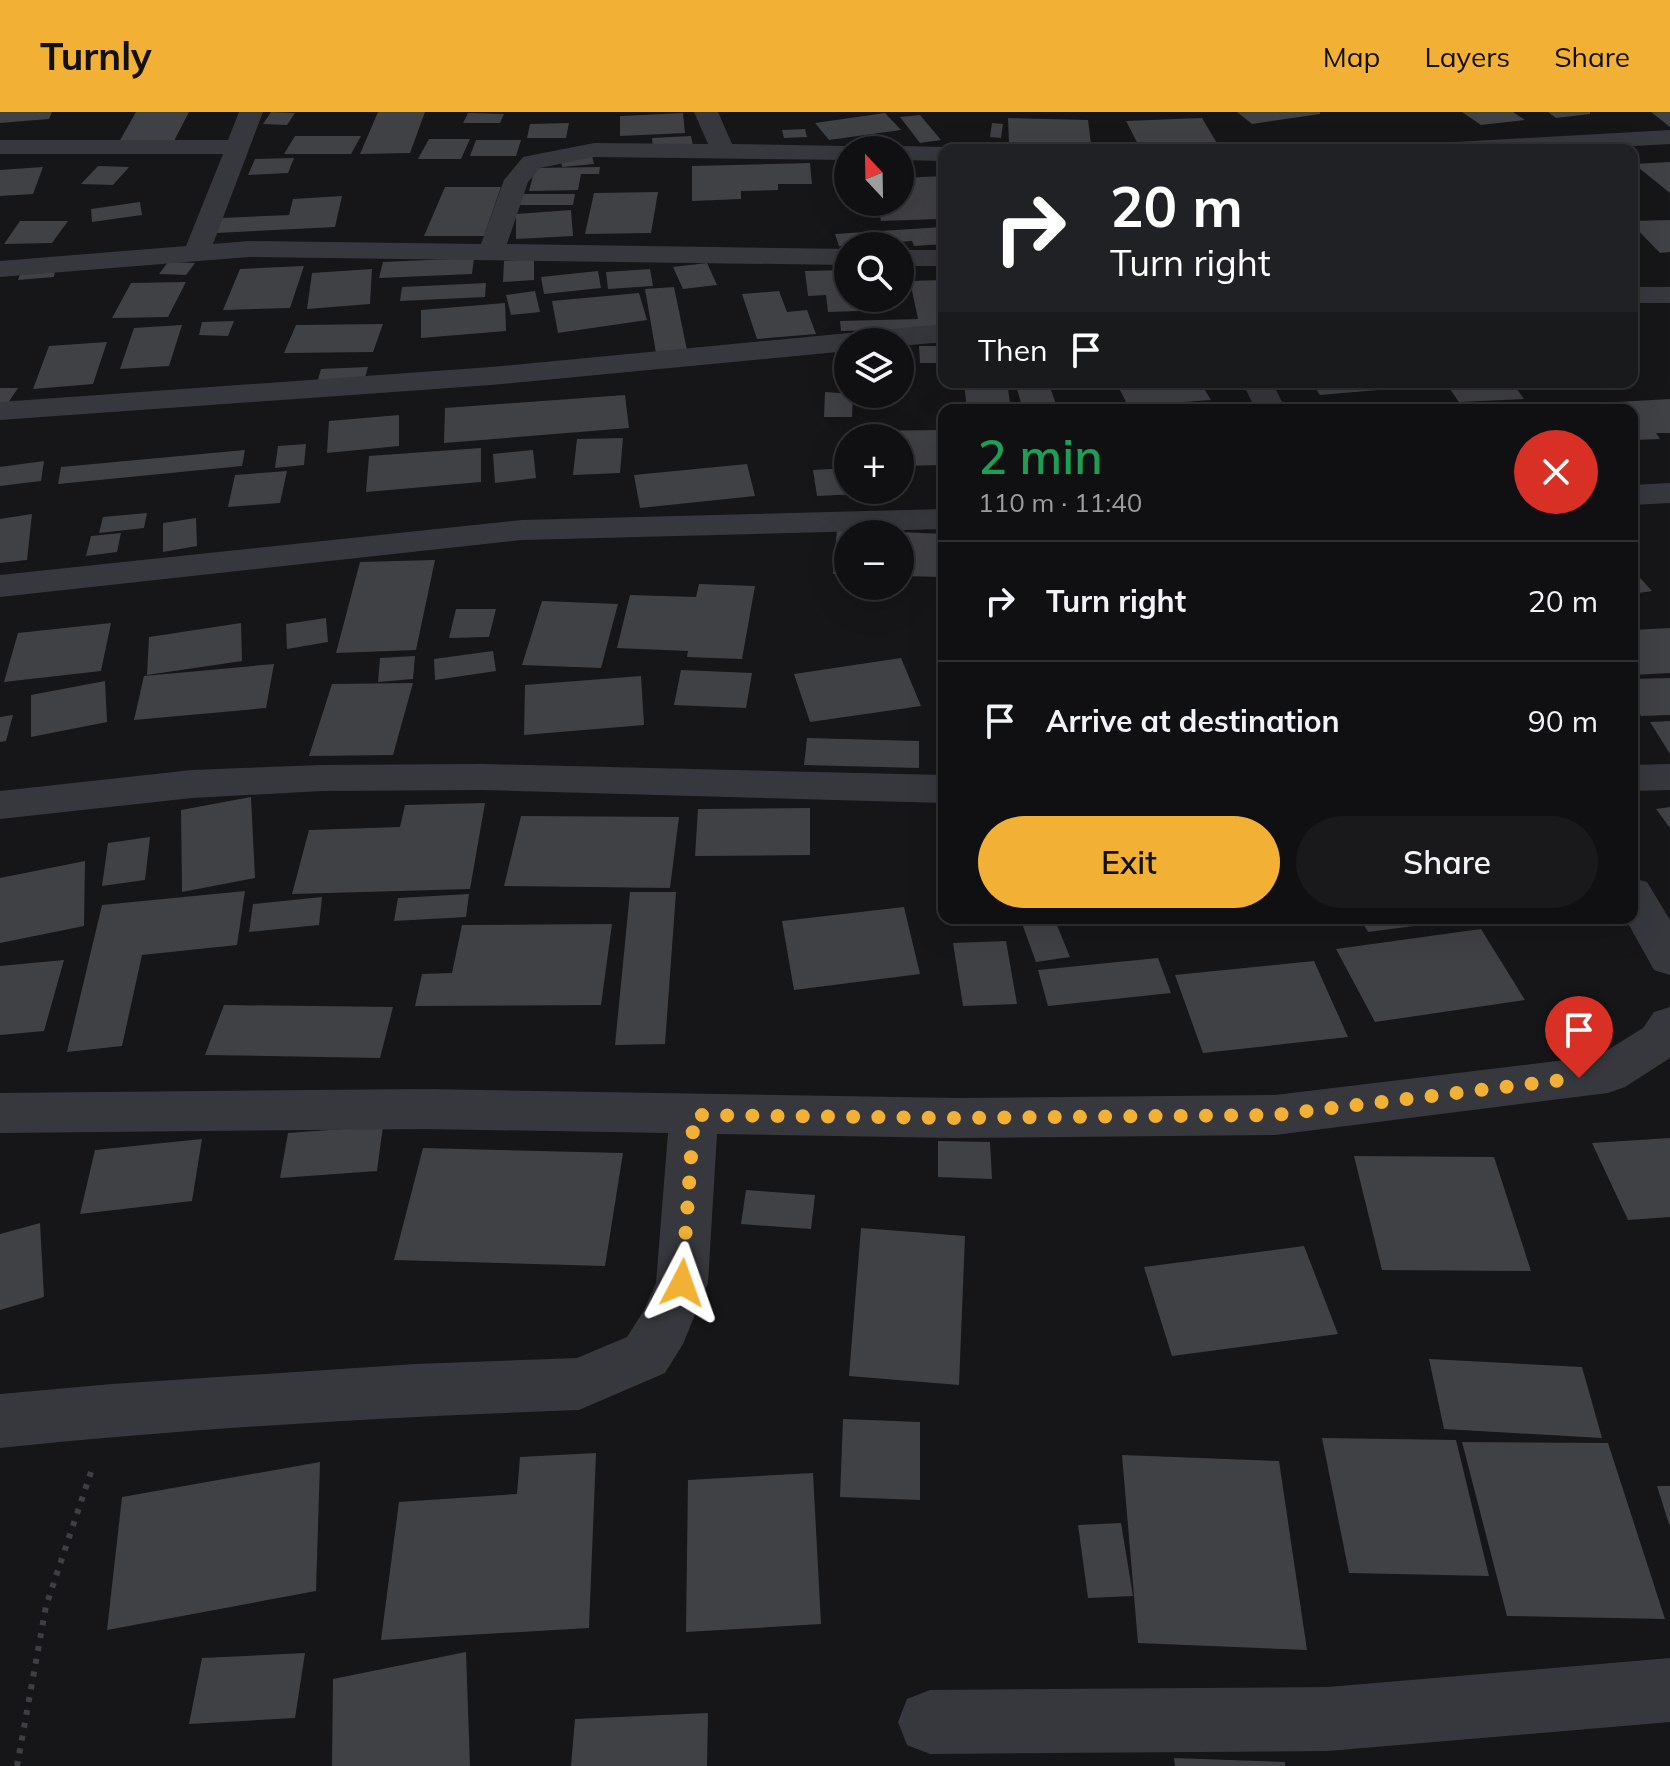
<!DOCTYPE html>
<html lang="en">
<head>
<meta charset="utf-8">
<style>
	body { margin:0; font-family:Mulish,sans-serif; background:#19191b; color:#f1f3f6; height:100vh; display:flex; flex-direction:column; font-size:30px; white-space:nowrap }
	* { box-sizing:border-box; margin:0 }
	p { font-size:26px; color:#9c9d9f }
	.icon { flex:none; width:44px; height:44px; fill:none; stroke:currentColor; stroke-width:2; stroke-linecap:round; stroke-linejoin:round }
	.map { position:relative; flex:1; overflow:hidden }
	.drawer { position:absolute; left:938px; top:292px; width:700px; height:520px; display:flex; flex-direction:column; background:#101012; border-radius:16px; box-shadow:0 8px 32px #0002,0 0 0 2px #303032 }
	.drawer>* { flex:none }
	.banner { position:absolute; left:938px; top:32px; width:700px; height:244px; border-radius:16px; box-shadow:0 8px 32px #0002,0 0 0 2px #303032; background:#202124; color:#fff; overflow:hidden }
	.needle { width:52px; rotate:338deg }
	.buttons { position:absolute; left:834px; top:24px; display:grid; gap:16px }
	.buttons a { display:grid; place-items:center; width:80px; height:80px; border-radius:50%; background:#101012; box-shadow:0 8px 32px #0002,0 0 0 2px #303032; font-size:40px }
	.pin { position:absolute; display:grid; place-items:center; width:68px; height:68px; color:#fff; margin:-82px -34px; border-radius:50% 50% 50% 0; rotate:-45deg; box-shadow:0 0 8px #0007 }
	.pin .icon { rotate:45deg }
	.me { position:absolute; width:88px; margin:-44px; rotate:4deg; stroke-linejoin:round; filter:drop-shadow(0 0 6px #0008) }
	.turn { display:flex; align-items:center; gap:28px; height:168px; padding:0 40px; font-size:36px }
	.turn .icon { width:104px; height:104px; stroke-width:2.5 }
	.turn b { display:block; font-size:56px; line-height:68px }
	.then { display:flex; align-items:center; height:76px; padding:0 40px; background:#0003; gap:16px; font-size:30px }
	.round { display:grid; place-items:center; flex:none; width:84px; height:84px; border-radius:42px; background:#19191b }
	.headline { display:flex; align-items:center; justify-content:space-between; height:136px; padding:0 40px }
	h1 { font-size:48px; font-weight:600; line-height:60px; color:#1e9e55 }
	.button { display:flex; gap:16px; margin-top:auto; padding:16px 40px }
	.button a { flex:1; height:92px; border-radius:48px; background:#f2b134; color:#111; font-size:32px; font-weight:600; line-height:92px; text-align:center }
	.button a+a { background:#19191b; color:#f1f3f6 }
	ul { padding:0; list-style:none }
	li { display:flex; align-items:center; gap:24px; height:120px; padding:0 40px; border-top:2px solid #303032 }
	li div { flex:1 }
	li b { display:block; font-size:30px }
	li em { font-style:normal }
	header { display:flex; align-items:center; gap:48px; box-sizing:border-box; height:112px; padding:0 40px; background:#f2b134; color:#111 }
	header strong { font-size:38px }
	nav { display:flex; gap:44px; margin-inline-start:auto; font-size:28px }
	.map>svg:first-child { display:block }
	.building { fill:#404145 }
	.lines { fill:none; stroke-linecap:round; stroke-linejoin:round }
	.path { stroke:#3d3f44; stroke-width:6; stroke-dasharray:5 8; stroke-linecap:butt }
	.minor { fill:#37383d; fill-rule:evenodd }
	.route { stroke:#f2b134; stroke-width:14; stroke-dasharray:0 25.2 }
</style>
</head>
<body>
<header>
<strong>Turnly</strong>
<nav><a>Map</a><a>Layers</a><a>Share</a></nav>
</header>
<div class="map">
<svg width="1670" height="1654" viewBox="0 0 1670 1654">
	<rect width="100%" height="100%" fill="#161618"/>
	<path class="building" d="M0,0H52L49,7L0,11Z
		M136,0H189L174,29L119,30Z
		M271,0L295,1L287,13L263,12Z
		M378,0H425L410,41L360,42Z
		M1237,0H1320V2L1252,12Z
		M1462,0H1513L1525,8L1481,13Z
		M1548,0H1590V2L1556,6Z
		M1651,0H1670V15Z
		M468,1L504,2L500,11H463Z
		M683,1L685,21L620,24V4Z
		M885,1L901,18L829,28L815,11Z
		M920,3L941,28L920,31L900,5Z
		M1008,6L1088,8L1091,32L1009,31Z
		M1202,6L1218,33L1140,36L1126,9Z
		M569,11L566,26H527L530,12Z
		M992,11L1003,12L1001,26L990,25Z
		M805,17L807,25L784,26L782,18Z
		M295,24H361L351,42H284Z
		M691,24L693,33L653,35L652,26Z
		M429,27H470L461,47H418Z
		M476,28H521L516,44H470Z
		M592,44L594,52L562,55L561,47Z
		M294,46L288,61L248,63L255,47Z
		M1670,50V81L1634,52Z
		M810,51L812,72H778V78L741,79V87L692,89V54Z
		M98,54L129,55L113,73L81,72Z
		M43,55L33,82L0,84V58Z
		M600,55L599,62H581L578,78L529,79L535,56Z
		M944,64V98H937L939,107L881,109L877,90H900V66Z
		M445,75H501L484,124H424Z
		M658,80L651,121L585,122L594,81Z
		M516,82H575L573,93H513Z
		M342,84L335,115L216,121L221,106L289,103L293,87Z
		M140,90L142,103L92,110L91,97Z
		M571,98L573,124L516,127V102Z
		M1670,108V140L1660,141L1632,112V109Z
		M20,109H68L52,131L4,132Z
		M942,115L944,132L914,134L912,129L839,134L835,122Z
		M474,146L472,162L379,166L383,150Z
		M534,147V168L503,170L504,149Z
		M168,150L195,151L186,163L159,162Z
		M707,151L717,173L683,177L673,155Z
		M304,154L290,196L223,198L240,157Z
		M372,157L370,192L307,197L312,161Z
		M650,157L653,174L608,177L606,160Z
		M848,158V186H886L889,198L828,200L826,183L808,184L805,159Z
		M55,159L54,165L18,168L20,162Z
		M598,159L601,176L544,182L541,165Z
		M942,168L944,216L841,219L840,209L918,207L910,169Z
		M186,170L168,205L112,206L131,171Z
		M486,171L485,185L400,189L402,175Z
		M674,175L687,238L656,241L645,177Z
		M535,179L540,200L511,203L506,183Z
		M779,179L787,200L807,198L816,222L757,227L742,182Z
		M639,181L647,208L558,221L552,189Z
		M505,191L506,219L421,226V198Z
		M234,209L228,224L199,223L202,210Z
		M383,212L373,240L284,241L296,213Z
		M182,213L169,254L120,257L134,216Z
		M107,230L93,272L33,277L49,234Z
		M919,234H944V251H920Z
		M368,255L364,269L317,271L321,257Z
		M964,270H1007L1011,298H967Z
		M1116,270H1200L1211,288L1128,294Z
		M1311,270H1372L1378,278L1320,283Z
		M1445,270H1512L1524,287L1459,290Z
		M1050,275L1058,298H1023L1017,277Z
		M0,276H18L8,291L0,292Z
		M825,280L853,282L852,305H824Z
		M625,283L629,316L444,331L445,296Z
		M1670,287V321H1656L1660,327L1635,328L1632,298H1587L1582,292Z
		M399,303V334L327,341L329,309Z
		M944,318V353L900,354V326H865L864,319Z
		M623,326L620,361L573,363L577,327Z
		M306,332L304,353L275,356L278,334Z
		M481,336V370L366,380L369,344Z
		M245,338L242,354L58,372L61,355Z
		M533,338L536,366L495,371L493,342Z
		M44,349L41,369L0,374V355Z
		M747,352L755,384L640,396L634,363Z
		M848,356V378H878L879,381L817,384L813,358Z
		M287,359L280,391L228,395L235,363Z
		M147,401L144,416L99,421L103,405Z
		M32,402L27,448L0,451V407Z
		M196,406L197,434L163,440V411Z
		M837,418L870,419V422H848V462H833Z
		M900,420L944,422V465L900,464Z
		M121,421L117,440L86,444L91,424Z
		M435,448L416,538L336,541L360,450Z
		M1632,457L1652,479L1632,482Z
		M699,472L755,474L742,547L687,545L688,539L617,536L630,483L696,485Z
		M542,489L618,492L601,556L522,553Z
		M456,497H496L489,525L449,526Z
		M326,506L328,530L287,537L286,512Z
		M111,511L101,559L4,570L18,521Z
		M241,511L242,549L147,563L149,525Z
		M1670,516V561L1632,563V518Z
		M493,539L496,559L435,568L434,547Z
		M415,544L413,567L378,570L380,546Z
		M901,546L921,594L810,610L794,562Z
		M274,552L266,596L134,608L144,564Z
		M681,558L752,561L746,596L674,593Z
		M641,564L644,613L524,623L525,573Z
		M1670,566V603L1641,604L1632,589V567Z
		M105,569L107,610L31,625V583Z
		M413,571L393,643L309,644L332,572Z
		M13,603L6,629L0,630V605Z
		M1670,609V642L1650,610Z
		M807,626L919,629V656L804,653Z
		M251,685L255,766L182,780L181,698Z
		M485,691L470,777L292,782L309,718L400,715L405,693Z
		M1670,695V716L1656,697Z
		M810,696V743L695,744L698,697Z
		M521,704L679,705L670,776L504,774Z
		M150,725L145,768L102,774L108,731Z
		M85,749L84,814L0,831V766Z
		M245,779L237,833L142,843L122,934L67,940L102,793Z
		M630,780H676L665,932L615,933Z
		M469,782L466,805L394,809L398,786Z
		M322,785L319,813L249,820L253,792Z
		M904,795L920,862L794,878L782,809Z
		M1020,806H1054L1070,845L1036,850Z
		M1360,806H1459V808L1368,820Z
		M612,812L601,893L415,894L422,862L452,861L462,813Z
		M1481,817L1525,888L1375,910L1336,837Z
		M1006,829L1017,892L963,894L953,831Z
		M1158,846L1171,881L1048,894L1038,858Z
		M64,848L44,919L0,923V854Z
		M1314,849L1348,925L1203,941L1175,863Z
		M224,893L393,895L380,946L205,943Z
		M383,1014L377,1059L280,1066L288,1021Z
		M1670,1026V1105L1628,1108L1592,1031Z
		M202,1027L192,1089L80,1102L95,1038Z
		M938,1029L990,1030L992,1067L938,1065Z
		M423,1036L623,1041L605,1154L394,1148Z
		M1354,1044L1494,1045L1531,1159L1382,1158Z
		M746,1078L815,1083L811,1117L741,1112Z
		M40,1111L44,1185L0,1198V1122Z
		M861,1116L965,1124L959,1273L849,1264Z
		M1304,1134L1338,1222L1172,1244L1144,1155Z
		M1429,1247L1582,1255L1602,1326L1444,1317Z
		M843,1307L920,1310V1388L840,1385Z
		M1322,1326L1456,1328L1489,1464L1349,1461Z
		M1462,1330L1608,1331L1665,1507L1507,1504Z
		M596,1341L589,1516L381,1528L399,1390L517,1382L520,1345Z
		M1122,1343L1279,1349L1307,1538L1138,1531Z
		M320,1350L316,1479L107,1518L122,1385Z
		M813,1361L821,1512L686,1520L688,1368Z
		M1657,1374H1670V1412H1669Z
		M1121,1411L1133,1484L1088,1486L1078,1413Z
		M466,1540L470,1654H332L333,1567Z
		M305,1541L295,1606L189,1612L202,1546Z
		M708,1601L707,1654H571L575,1607Z
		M1174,1646L1285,1650V1654H1175Z"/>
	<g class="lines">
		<path class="path" d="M17,1654L46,1494L92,1357"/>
		<path class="minor" d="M239,0H263L213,132L249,129L481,132L504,68L523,45L594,31L708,32L694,0H718L732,32L848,34L858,38H848V48L594,45L540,56L528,70L507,132L848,137V153L249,145L0,165V149L186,134L223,42H0V28H228Z
			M1670,18V32L1565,38H1425L1429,33L1437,31Z
			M900,34L944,35L953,38H944V49L900,48V38H890Z
			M900,138H944V154H900Z
			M1632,175H1670V191H1632Z
			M944,212V230L900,234V230H848V239L491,273L0,308V290L491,255Z
			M1242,270H1272L1286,298H1256Z
			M1670,371V391L1632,393V373Z
			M944,397V417L522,428L0,485V463L522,408Z
			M482,652L944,663V691L482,678L322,679L192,686L0,707V679L192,658L322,653Z
			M1670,652V678L1632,679V653Z
			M1632,766L1647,770L1670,808V863L1654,858L1625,806H1632Z
			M1670,895V946L1625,975L1608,981L1275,1023L956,1026L717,1022L708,1171L683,1232L665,1261L579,1298C386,1305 193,1316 0,1336V1282L112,1272L416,1252L577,1246L627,1225L643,1200L656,1171L668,1021L426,1017L0,1021V981L426,977L956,986L1275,983L1598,944L1643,916L1654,900Z
			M1670,1546V1610L1328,1639L930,1642L907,1633L898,1610L907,1587L930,1578L1328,1575Z"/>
	</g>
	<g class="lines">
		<path class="route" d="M682,1171L694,1003L956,1006L1275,1003L1579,966"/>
	</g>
</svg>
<div class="buttons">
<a><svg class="needle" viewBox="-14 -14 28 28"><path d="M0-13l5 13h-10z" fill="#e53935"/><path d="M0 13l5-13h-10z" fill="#9c9d9f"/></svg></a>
<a><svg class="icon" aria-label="search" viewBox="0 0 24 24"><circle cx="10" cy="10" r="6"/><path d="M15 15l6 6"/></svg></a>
<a><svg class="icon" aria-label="layers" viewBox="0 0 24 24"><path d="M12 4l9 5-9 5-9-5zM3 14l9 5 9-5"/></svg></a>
<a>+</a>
<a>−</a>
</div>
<div class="pin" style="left:1579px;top:966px;background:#d93025"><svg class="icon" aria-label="arrive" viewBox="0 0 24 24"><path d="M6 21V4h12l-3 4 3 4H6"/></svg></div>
<svg class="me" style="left:682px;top:1171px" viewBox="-20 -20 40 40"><path d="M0-17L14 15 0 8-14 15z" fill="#f2b134" stroke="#fff" stroke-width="4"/></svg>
<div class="banner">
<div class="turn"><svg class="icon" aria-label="right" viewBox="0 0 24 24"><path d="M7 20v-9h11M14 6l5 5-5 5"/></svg><div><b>20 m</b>Turn right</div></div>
<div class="then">Then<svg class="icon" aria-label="arrive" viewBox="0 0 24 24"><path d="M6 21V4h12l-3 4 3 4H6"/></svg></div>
</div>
<section class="drawer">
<div class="headline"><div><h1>2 min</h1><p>110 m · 11:40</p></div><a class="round" style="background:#d93025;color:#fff"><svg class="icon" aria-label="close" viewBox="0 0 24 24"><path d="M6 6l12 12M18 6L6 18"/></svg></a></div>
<ul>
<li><svg class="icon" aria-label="right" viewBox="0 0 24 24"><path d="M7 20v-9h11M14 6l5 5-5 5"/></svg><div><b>Turn right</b></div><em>20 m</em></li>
<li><svg class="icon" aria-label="arrive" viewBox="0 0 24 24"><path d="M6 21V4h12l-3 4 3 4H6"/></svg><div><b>Arrive at destination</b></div><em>90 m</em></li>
</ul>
<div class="button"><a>Exit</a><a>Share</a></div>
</section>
</div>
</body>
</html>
